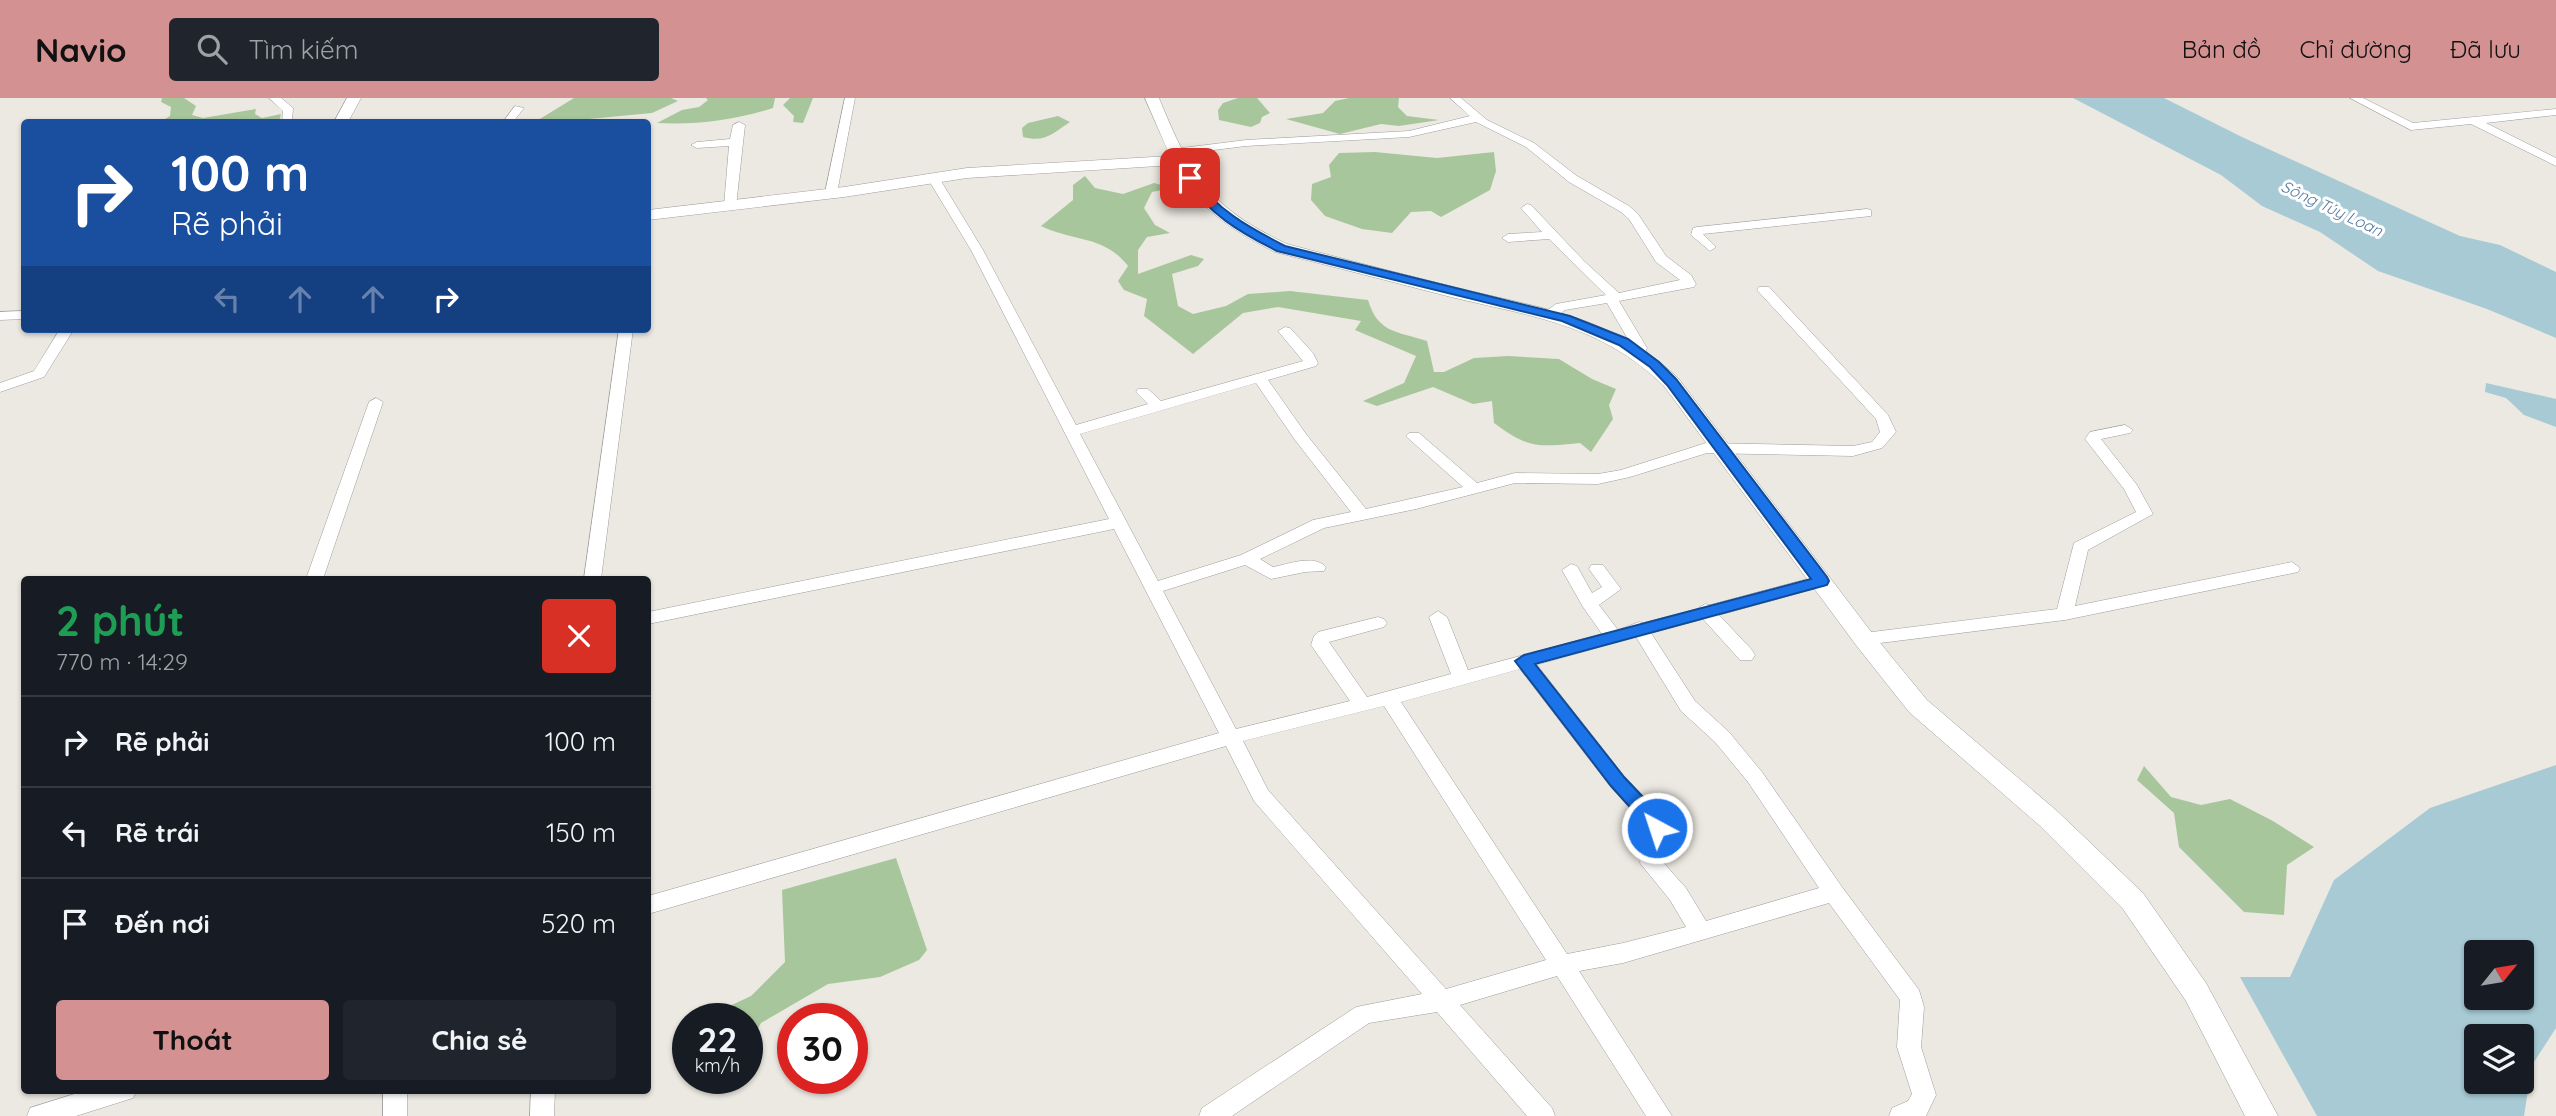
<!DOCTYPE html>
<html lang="vi">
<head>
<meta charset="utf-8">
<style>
	body { margin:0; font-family:Quicksand,sans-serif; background:#20242c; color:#f1f3f6; height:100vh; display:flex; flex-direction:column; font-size:26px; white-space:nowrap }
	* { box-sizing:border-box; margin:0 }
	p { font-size:23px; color:#9ea1a6 }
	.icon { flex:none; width:38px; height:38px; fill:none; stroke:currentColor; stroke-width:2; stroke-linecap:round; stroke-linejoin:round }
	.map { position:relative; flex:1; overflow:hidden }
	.details { position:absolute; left:21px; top:478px; width:630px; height:518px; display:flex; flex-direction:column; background:#171b24; border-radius:7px; box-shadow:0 2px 5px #0004 }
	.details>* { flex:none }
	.banner { position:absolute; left:21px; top:21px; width:630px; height:214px; border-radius:7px; box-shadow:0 2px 5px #0004; background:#1a4fa0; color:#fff; overflow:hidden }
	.needle { width:46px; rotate:60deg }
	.controls { position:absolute; left:2464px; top:842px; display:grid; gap:14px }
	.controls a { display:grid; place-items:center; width:70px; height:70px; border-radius:7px; background:#171b24; box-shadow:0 2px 5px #0004; font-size:35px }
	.speed { position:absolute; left:672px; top:905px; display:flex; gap:14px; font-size:35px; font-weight:700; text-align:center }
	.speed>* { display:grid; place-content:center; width:91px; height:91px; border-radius:50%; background:#171b24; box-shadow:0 2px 5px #0004; line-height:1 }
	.speed small { font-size:18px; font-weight:400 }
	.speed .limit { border:10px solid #d22; background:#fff; color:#111 }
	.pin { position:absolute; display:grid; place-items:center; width:60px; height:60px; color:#fff; margin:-30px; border-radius:14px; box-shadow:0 4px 10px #0006 }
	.me { position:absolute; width:77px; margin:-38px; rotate:320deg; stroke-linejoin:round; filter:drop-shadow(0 0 5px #0008) }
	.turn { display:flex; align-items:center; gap:24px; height:147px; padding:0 35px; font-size:32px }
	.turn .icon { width:91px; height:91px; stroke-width:2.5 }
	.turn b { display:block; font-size:49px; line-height:60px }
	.lanes { display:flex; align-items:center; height:66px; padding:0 35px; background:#0003; justify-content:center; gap:35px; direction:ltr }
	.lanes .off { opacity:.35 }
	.round { display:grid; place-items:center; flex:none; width:74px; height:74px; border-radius:7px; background:#20242c }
	.headline { display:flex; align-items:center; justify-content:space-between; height:119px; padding:0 35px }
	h1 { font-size:42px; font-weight:800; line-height:52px; color:#1e9e55 }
	.button { display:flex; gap:14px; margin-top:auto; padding:14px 35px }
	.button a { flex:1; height:80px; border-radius:7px; background:#d39192; color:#111; font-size:28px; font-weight:800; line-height:80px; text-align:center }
	.button a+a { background:#20242c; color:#f1f3f6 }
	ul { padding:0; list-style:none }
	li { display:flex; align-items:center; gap:21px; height:91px; padding:0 35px; border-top:2px solid #363941 }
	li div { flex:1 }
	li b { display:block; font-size:26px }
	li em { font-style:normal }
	header { display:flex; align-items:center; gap:42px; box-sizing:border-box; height:98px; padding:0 35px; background:#d39192; color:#111 }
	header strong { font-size:33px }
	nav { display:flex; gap:38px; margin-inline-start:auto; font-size:24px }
	.search { width:490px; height:63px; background:#20242c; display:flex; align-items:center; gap:18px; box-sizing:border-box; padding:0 24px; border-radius:7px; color:#9ea1a6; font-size:26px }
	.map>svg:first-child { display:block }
	.forest { fill:#a8c69c }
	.water { fill:#a8cad4; fill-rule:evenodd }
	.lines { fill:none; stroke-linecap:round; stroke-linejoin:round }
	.minor-casing { stroke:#9d9d9d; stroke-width:1 }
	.tertiary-casing { stroke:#9d9d9d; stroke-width:1 }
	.minor { fill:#fff; fill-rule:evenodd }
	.tertiary { fill:#fff; fill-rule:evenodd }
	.route { fill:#1a73e8; stroke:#114b97; stroke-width:2 }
	.labels { text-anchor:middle; stroke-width:6; stroke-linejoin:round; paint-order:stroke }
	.far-water-label { font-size:16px; font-style:italic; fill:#55799f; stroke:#fff }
</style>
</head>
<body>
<header>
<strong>Navio</strong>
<div class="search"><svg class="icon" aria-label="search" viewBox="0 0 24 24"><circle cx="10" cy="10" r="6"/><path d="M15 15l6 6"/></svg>Tìm kiếm</div>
<nav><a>Bản đồ</a><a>Chỉ đường</a><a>Đã lưu</a></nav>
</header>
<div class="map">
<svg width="2556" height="1018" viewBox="0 0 2556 1018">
	<rect width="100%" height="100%" fill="#ece9e2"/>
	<path class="forest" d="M162,0H184L196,8L192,17L203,20L256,11L255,16L262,20L281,16L279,24H160L170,18L171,9L161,4Z
		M574,0H671L678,3L652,15L589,21L581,24H535Z
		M706,0H775L773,10C734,22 698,27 657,25L682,12L699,9L708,2Z
		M790,0H813L803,25L793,24L794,18L783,7Z
		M1238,0H1257L1270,15L1262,19L1260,25L1251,29L1219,22L1218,12L1223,5Z
		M1349,0H1399L1398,9L1407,18L1439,22L1399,28L1381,26L1340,36L1286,21L1323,15L1335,3Z
		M1058,18L1070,24C1053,35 1045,45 1023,39L1022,30L1028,25Z
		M1375,54L1437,60L1494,54L1496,73L1490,92L1441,119L1431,113L1411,114L1392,135L1362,131L1325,118L1311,102L1312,86L1331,79L1329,67L1339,55Z
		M1085,78L1095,90L1123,96L1154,85L1172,90L1152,94L1144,110L1155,127L1170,135L1147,139L1138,152V176L1191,157L1204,161L1198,168L1172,176L1178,208L1193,216L1226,208L1248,196L1290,193L1368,202C1378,235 1396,233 1427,243L1434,274H1444L1474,260L1508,258L1559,261L1592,281L1616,291L1609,307L1613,321L1591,354L1580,345C1538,349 1529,351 1494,325L1492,303L1473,306L1433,289L1377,308L1363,303L1404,285L1416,258L1355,232L1361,223L1278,209L1243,215L1193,256L1144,218L1147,201L1124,192L1118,183L1128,168C1104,137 1074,144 1041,128L1073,102V87Z
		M2144,668L2171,699L2201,707L2230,701L2273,723L2314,749L2287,767L2284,817L2244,814L2179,749L2174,715L2137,682Z
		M896,760L927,852L919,862L880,879L828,886L761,925L747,951V920H704L751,898L785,864L782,792Z"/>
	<path class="water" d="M2073,0H2164L2244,40L2460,138L2500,147L2556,174V240L2487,211L2378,173L2320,134L2262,108L2221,77Z
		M2486,285L2556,301V329L2524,317L2506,300L2485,294Z
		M2556,667V930L2532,967L2524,1018H2317L2240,879H2290L2334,782L2430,710ZM2476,854H2522V900H2476ZM2476,938H2522V984H2476Z"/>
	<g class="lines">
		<defs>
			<path id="minor" d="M269,0H281L293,10L292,24H282L283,13Z
				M845,0H855L837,95L831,99L825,95Z
				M1450,0H1461L1487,22L1534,45L1577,78L1629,108L1638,116L1666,158L1691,177L1696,186L1694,189L1619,203L1647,250L1644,258H1634L1633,250L1607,205L1565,212L1555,220H1545V214L1556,206L1606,197L1549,141L1508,144L1502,140L1508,136L1542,134L1521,110L1527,106L1531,107L1584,163L1619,195L1680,182L1656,164L1629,121L1621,114L1569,84L1526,49L1476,24L1409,39L1246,48L1174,57L1168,54L1174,51L1246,42L1409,33L1470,18Z
				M2350,0H2363L2413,25L2556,11V17L2486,25L2556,60V68L2471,26L2411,32Z
				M515,8L524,10L513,24H503Z
				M739,24L745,27L736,108L730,112L724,108L729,48L697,50L691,47L697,44L730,41L733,27Z
				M930,78H938L983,152L1076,327L1148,306L1136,294L1138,291H1148L1161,303L1303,263L1278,233L1285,229L1290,230L1313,255L1318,265L1316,268L1268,282L1306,336L1366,411L1463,389L1409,341L1406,338L1409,335H1419L1477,385L1515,375L1598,376L1621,372L1706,345L1853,348L1872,344L1880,334L1876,321L1757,192L1759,189H1769L1888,317L1896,334L1882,350L1853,358L1707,355L1630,379L1598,386L1515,385L1416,411L1324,430L1260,461L1273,469C1289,466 1314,456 1326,469L1324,473L1305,474L1271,481L1245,467L1163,493L1236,631L1350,603L1311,547L1314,538L1318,534L1378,519L1384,521L1387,525L1384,529L1329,544L1367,599L1451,576L1429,519L1438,513L1447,519L1468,572L1602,536L1583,509L1562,472L1571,466L1577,468L1592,495L1602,489L1589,471L1591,467H1603L1621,491L1599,507L1618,532L1639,524L1643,525L1697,511L1705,506L1710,507L1822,477L1828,479L1831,483L1828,487L1719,517L1752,552L1755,557L1752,562H1740L1703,521L1651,535L1695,603L1729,634L1762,674L1842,789L1919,892L1924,909L1921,949L1936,997L1926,1018H1889L1892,1010L1908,1003L1912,996L1897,949L1900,902L1829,805L1623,865L1579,873L1672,1018H1646L1557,878L1460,907L1552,1010L1555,1018H1527L1437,914L1369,925L1232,1018H1199L1202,1010L1356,909L1422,896L1254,703L1226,648L648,816V798L1219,635L1114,431L648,526V514L1109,421L971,152L928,81ZM1256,285L1295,342L1351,414L1313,422L1241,457L1158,483L1080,336ZM1636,539L1681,613L1715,644L1748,684L1819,790L1706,823L1686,790L1661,762L1667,730L1663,719L1624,678L1537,567ZM1520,571L1610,688L1646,728L1640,765L1670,802L1686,829L1623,845L1567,856L1401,604ZM1384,608L1546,862L1446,891L1268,692L1243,643Z
				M1867,111L1871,112V118L1703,136L1716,149L1710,153L1691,137L1693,130L1697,129Z
				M24,213V221L0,222V214Z
				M60,231H74L44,279L0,294V285L34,273Z
				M619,231H633L601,481H584Z
				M376,300L383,304L323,481H306L369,304Z
				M2125,327L2133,332L2130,335L2101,341L2137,387L2153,416L2088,452L2075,508L2292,464L2300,470L2298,474L2065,522L1864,547L1858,545L1855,541L1858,537L1864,535L2057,511L2074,445L2136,414L2124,391L2085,341L2090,334Z
				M87,992H137L133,1000L76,1018H27L30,1010Z
				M383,992H407V1018H383Z
				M531,992H555L554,1018H530Z"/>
			<path id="tertiary" d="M347,0H361L348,24H334Z
				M1145,0H1159C1191,78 1209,109 1287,146C1344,161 1401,176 1458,190C1543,211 1612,218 1678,280L1872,535L1927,602L2057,713L2143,795L2206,885L2278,1018H2245L2186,903L2123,811L2039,727L1909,614L1856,547L1664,288C1600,226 1534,219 1451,199C1393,184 1334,169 1275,154C1233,133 1196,109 1174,67L967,80L844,99L648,122V112L844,89L967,70L1170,58Z"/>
		</defs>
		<use href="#minor" class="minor-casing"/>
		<use href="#tertiary" class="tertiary-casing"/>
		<use href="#minor" class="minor"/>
		<use href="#tertiary" class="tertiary"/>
	</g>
	<path class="route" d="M1186,78H1193C1217,112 1248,129 1285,148L1570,218L1628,241L1659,264L1676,281L1827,479L1829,483L1827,487L1535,566L1624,679L1663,720L1666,730L1664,735L1657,737L1651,735L1647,728L1611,688L1515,563L1524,557L1811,481L1667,287L1650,269L1619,247L1562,223L1277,153C1239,134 1209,116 1184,80Z"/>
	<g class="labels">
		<g class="far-water-label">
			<text transform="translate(2332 110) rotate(25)" y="6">Sông Túy Loan</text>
		</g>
	</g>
</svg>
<div class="controls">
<a><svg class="needle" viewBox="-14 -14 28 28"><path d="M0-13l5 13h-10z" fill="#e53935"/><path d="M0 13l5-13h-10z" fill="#9ea1a6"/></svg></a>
<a><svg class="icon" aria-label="layers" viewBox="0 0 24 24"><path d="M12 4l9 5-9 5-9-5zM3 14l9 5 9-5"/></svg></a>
</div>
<div class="speed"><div>22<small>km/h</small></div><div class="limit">30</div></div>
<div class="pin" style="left:1190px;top:80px;background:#d93025"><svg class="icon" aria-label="arrive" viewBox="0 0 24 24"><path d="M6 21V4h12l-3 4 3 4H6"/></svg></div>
<svg class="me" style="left:1657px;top:730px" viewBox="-20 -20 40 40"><circle r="17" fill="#1a73e8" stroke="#fff" stroke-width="3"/><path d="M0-11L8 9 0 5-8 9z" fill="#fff"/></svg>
<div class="banner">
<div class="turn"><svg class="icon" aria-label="right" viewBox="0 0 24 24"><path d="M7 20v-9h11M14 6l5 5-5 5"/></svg><div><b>100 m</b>Rẽ phải</div></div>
<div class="lanes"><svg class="icon off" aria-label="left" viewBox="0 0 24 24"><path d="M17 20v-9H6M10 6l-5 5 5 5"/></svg><svg class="icon off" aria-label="ahead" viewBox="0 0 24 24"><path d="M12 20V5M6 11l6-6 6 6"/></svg><svg class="icon off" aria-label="ahead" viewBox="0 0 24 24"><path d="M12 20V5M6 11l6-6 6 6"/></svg><svg class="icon" aria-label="right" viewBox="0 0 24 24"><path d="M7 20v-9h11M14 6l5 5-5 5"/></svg></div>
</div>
<section class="details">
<div class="headline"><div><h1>2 phút</h1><p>770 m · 14:29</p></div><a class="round" style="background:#d93025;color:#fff"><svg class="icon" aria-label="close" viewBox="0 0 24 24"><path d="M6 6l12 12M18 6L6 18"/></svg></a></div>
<ul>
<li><svg class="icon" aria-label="right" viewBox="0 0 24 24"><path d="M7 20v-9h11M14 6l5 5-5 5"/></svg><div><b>Rẽ phải</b></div><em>100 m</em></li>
<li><svg class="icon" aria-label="left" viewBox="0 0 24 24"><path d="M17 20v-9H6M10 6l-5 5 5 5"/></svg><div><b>Rẽ trái</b></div><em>150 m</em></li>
<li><svg class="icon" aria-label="arrive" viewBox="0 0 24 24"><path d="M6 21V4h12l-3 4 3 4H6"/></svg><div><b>Đến nơi</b></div><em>520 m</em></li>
</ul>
<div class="button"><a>Thoát</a><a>Chia sẻ</a></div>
</section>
</div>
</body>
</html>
